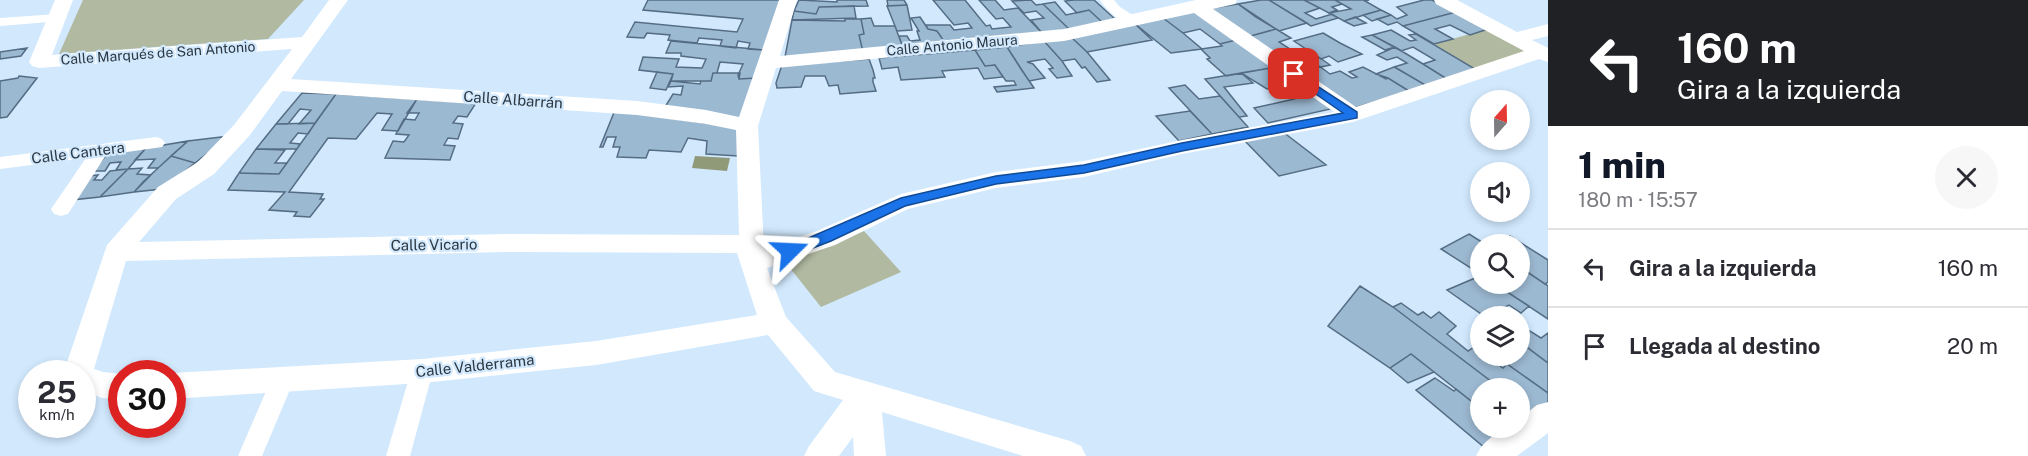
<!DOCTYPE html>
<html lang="es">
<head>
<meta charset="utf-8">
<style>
	body { margin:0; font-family:"Public Sans",sans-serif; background:#f7f7f7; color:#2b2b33; height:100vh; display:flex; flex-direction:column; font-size:22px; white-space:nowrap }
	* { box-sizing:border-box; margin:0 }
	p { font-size:20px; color:#7c7c81 }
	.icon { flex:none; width:33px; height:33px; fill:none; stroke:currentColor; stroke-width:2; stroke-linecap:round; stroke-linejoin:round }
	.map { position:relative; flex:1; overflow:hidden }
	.drawer { display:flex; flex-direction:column; background:#fff; width:480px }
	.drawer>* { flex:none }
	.top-card { background:#202124; color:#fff; overflow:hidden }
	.needle { width:39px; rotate:20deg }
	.controls { position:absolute; left:1470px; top:90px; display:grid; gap:12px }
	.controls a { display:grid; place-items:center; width:60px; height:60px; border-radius:50%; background:#fff; box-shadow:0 3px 9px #0003; font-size:30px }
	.speed { position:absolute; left:18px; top:360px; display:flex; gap:12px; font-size:30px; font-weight:700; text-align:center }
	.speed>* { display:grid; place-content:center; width:78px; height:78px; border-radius:50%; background:#fff; box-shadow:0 3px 9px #0003; line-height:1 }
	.speed small { font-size:15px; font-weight:400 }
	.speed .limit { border:9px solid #d22; background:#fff; color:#111 }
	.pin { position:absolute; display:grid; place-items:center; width:51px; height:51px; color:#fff; margin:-26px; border-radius:12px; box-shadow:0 3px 9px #0006 }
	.me { position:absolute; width:66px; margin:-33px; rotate:69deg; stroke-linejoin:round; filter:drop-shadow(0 0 4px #0008) }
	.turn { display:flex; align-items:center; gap:21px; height:126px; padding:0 30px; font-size:27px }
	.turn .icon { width:78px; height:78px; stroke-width:2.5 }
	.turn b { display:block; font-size:42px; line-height:51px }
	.round { display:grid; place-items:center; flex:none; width:63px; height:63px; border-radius:32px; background:#f7f7f7 }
	.summary { display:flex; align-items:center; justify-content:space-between; height:102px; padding:0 30px }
	h1 { font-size:36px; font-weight:800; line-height:45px; color:#111827 }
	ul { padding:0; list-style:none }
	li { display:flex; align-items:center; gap:18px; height:78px; padding:0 30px; border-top:2px solid #e1e1e2 }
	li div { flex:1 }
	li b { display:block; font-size:22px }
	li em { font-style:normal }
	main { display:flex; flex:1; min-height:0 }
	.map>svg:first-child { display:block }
	.green { fill:#b1b9a0 }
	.water { fill:#909a79 }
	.building { fill:#9cb9d2; stroke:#546d84; stroke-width:1.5 }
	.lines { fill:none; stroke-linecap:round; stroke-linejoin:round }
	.pedestrian { fill:#fff; fill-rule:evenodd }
	.minor { fill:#fff; fill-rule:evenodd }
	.route { fill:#1a73e8; stroke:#114b97; stroke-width:1.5 }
	.labels { text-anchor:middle; stroke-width:4.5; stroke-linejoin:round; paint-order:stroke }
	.far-street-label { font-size:14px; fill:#2c3842; stroke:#d1e8fd }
	.street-label { font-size:15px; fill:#2c3842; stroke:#d1e8fd }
</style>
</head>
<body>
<main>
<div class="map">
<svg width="1548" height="456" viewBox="0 0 1548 456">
	<rect width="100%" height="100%" fill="#d1e8fd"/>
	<path class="green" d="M83,0H304L268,39L59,54Z
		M1488,29L1530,51L1475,69L1434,44Z
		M864,231L901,272L821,307L786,263Z"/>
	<path class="water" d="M695,156L730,158L727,171L692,168Z"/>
	<path class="building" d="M648,0H781L765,50L748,49L750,43L738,41L736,48L720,46L722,40L699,38L697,43L668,40L670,35L647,33L644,38L627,37L635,22L737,32L743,19L643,10Z
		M799,0L837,2V0H866L868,6L819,7L816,14L794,11Z
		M887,0H904L907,5L888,6Z
		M933,0H965L986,26L990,25L992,29L1011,27L1003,18L996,19L979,0H995L1004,10L1018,8L1043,34L946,44L937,31L928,29L926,25H950L954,30L972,28L968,23L954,25Z
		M1031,0L1036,5L1043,4L1069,29L1043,34L1031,20L1044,18L1036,11L1024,13L1012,1Z
		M1074,0H1094L1115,19L1102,22L1089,10L1077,13L1065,1Z
		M1261,0H1269L1307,23L1279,31L1238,4Z
		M1269,0H1304L1320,8L1305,13L1316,19L1332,14L1338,18L1311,26Z
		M1304,0H1335L1342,4L1332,7L1337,10L1329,13Z
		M1335,0H1369L1365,1L1381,10L1344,21L1329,13L1351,9Z
		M1424,0H1432L1456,12L1403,26L1397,22L1388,25L1377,19L1391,15L1397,19L1407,15L1397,7Z
		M1055,2L1066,15L1089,10L1102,22L1069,29L1043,4Z
		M1238,4L1256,17L1276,29L1247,37L1206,9Z
		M907,5L912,30L897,31L887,6Z
		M854,6L856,18L792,20L794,11L816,14L819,7Z
		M1381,10L1391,15L1372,21L1363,15Z
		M1195,11L1236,40L1220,44L1200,29L1183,33L1163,18Z
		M1456,12L1488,29L1470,35L1450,25L1435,29L1453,39L1434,44L1403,26Z
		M920,17L928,29L937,31L946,44L903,48L899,36H907L910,41L920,40L917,31H919L911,18Z
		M1355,17L1366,23L1354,26L1344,21Z
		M871,18L874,26H895L903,48L863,52L859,35L864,34L861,19Z
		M1163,18L1183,33L1202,49L1171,53L1134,23Z
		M845,19H861L864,34L859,35L863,52L785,57L792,20L845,21Z
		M1134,23L1152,40L1087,52L1070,36Z
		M1276,29L1291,38L1279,42L1299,55L1310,51L1330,65L1311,69L1304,63L1290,67L1247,37Z
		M1391,30L1410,41L1416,40L1409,35L1416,34L1475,69L1447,79L1423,64L1435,60L1413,47L1401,51L1372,35Z
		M1323,33L1340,43L1362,54L1338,62L1329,56L1321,59L1294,41Z
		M1372,35L1395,47L1385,50L1362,37Z
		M1070,36L1087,52L1110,80L1097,82L1085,67L1082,68L1075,59L1062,61L1044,41Z
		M1236,40L1276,67L1226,76L1207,59L1210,58L1201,49L1222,46L1220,44Z
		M671,41L765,50L756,78L739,79L738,75L743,64L720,62L717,73H713L711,81H671L673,74L639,70L643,57L679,59L676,67L702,68L706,59L681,56V53H666Z
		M1044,41L1062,61L1072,76L1057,78L1049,69L1053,68L1045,59L1027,62L1033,64L1045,78L1029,81L1007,47Z
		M1007,47L1021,69L1034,88L997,92L994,87L1016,85L1014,81H1006L995,65L985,66L975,50Z
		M1395,47L1423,64L1447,79L1427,86L1394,67L1407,63L1397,57L1387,60L1377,55Z
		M27,48L21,56L0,59V52Z
		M975,50L985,66L995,65L1003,77L984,79L978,68L942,71L945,77L901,80L898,67L882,69L879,58Z
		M869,59L873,70L875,78H873V82L876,91L840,94L838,85L829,86L825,76H805L801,87L777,88L776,83L782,65Z
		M1304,63L1311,69L1319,66L1330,74L1340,71L1352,78L1357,77L1349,72L1363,67L1386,79L1388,78L1409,91L1351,109L1290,67Z
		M1276,67L1299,83L1267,89L1241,73Z
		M1394,67L1398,69L1427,86L1409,91L1388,78L1376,74Z
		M657,72L673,74L666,90L650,88Z
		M713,73H740L739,79L756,78L741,120L665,107L673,94L681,95L683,86L668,87L671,81L700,84L701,81H711Z
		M1241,73L1253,83L1224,87L1247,116L1239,117L1205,79Z
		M19,76L37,78L7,117L0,118V81L18,78Z
		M1299,83L1335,108L1268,123L1254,108L1303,97L1286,85Z
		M1185,85L1199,99L1220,96L1248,127L1212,134L1169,88Z
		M302,93L336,94L315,123L299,124L311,110L300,109L288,124H276Z
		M336,94L417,99L398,131L382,130L392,114L377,113L356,139L328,138L289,192L323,194L320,199H324L310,217L294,216L297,212L269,210L285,192L228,190L239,173L279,174Z
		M417,99L476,103L467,117L458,116L453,123L463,124L458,139L448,138L444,145L455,146L450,160L385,158L393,141L404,142L409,135L396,134L404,119L415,120L419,113H407Z
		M615,110L740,128L738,156L706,154L707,141L688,138L681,152L649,150L646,158L617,157L620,147H613L616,137H607L603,147H600Z
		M1190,111L1212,134L1179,141L1156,116Z
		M315,123L308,134L298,133L290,143L300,144L297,149H256L276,124Z
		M1283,132L1326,165L1279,176L1244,140Z
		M229,136L195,163L171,156L188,141Z
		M188,141L158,168H148L155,159L135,160L146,148Z
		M146,148L128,169L116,170L121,162L110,163L105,171H93L108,153Z
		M256,149L285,150L275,163H287L279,174L239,173Z
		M171,156L195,163L162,189L134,192L143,182Z
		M142,168L137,174L151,175L134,192L100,197L128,169Z
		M128,169L100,197L71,200L89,176L98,175L94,180H102L110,171Z
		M1469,234L1485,244H1480V274L1441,249Z
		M1510,236L1548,260V282L1545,284L1520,267V244H1511L1503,239Z
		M1520,267L1548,286V319L1495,284H1520Z
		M1480,276V284H1495L1529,306L1521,313L1509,305L1498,310L1507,316H1484L1447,290Z
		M1360,286L1393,307L1500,388H1480V408L1411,354L1390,368L1328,326Z
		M1401,303L1418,315L1423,312L1431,318L1439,312L1456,326L1447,334L1468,351L1474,347L1480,352V356H1486L1503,368L1507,364L1548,393V402L1532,414L1520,404V388H1500L1393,307Z
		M1520,325L1541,338L1548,333V363L1520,342Z
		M1520,342L1548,363V393L1496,356H1520Z
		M1411,354L1434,372L1408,383L1390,368Z
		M1435,378L1454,391L1456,389L1480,408V428H1506L1510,430L1485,448L1416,390Z"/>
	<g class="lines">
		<path class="pedestrian" d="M1100,0H1114L1120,7L1142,21L1140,24C1124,28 1108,12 1100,0Z
			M57,14L64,18L62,21L0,26V18Z
			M156,137L162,139L165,143L162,147L106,155L68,214L61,216L54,214L51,209L86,158L0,169V157Z
			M422,362L430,364L433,371L410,456H386L411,371L414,364Z
			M282,370L290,373L294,380L262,456H238L274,373Z"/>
		<path class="minor" d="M55,0H73L52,55L302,37L329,0H348L291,79L637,101L706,110L739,117L779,0H797L780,56L1064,29L1196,0H1237L1235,4L1213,9L1356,107L1524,51L1436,4L1434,0H1457L1517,32L1548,24V36L1532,40L1548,48V62L1539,59L1353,122L1182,154L1084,177L996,188L908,209L835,245L767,268L786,317L835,372L1070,441L1081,446L1086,456H1023L882,412L886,456H854L853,437L839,456H804L809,446L843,400L814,391L768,335L596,365L422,383L172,399V373L422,359L596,341L757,315L737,253L506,252L126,261L94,369L103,372L123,374L122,399L102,398L82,390V374H63L107,245L158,187L198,162L234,125L292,49L39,68L32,66L29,62ZM1194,13L1334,112L1182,140L1084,161L996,172L901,194L817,231L764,249L758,126L776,68L1064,41ZM282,91L637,115L706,124L736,130L739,235L506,234L139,242L176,199L214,174L250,135Z
			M1548,402V433L1517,456H1476C1484,439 1501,428 1520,428V418L1537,405Z"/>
	</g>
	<path class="route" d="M1294,71L1357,112V118L1182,151L1084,173L996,184L905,206L831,241L795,255L790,256L783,251L785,248L901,198L996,176L1084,165L1182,143L1343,113L1290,76L1288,74Z"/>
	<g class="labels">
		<g class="far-street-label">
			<text transform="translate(952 45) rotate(-5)" y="5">Calle Antonio Maura</text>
			<text transform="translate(158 53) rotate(-4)" y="5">Calle Marqués de San Antonio</text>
		</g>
		<g class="street-label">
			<text transform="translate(513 100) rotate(4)" y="5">Calle Albarrán</text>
			<text transform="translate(78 153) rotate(-7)" y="5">Calle Cantera</text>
			<text transform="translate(434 245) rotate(-1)" y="5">Calle Vicario</text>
			<text transform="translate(475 366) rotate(-6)" y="5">Calle Valderrama</text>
		</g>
	</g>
</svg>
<div class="controls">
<a><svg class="needle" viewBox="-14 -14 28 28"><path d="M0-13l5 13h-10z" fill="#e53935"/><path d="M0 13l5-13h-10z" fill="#7c7c81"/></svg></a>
<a><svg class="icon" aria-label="sound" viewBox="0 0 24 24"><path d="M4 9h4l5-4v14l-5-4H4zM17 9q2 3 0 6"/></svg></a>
<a><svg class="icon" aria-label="search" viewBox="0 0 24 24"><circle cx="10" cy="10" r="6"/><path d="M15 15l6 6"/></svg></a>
<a><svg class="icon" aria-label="layers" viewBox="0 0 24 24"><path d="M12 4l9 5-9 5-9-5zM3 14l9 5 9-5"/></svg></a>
<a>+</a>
</div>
<div class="speed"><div>25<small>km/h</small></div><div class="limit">30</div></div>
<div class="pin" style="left:1294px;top:74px;background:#d93025"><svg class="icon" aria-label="arrive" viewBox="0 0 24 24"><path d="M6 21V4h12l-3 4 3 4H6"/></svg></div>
<svg class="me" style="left:790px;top:251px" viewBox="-20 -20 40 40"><path d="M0-17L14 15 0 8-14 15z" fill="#1a73e8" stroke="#fff" stroke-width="4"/></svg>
</div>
<section class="drawer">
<div class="top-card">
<div class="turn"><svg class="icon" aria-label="left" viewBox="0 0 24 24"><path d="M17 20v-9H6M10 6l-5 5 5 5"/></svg><div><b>160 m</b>Gira a la izquierda</div></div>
</div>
<div class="summary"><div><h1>1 min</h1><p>180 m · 15:57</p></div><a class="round"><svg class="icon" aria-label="close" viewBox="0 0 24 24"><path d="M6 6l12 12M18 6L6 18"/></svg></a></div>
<ul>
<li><svg class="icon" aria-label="left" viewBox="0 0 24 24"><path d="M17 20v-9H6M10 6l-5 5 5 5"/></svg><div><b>Gira a la izquierda</b></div><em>160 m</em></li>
<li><svg class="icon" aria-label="arrive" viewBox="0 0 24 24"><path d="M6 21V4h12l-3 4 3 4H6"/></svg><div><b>Llegada al destino</b></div><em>20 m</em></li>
</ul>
</section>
</main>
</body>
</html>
